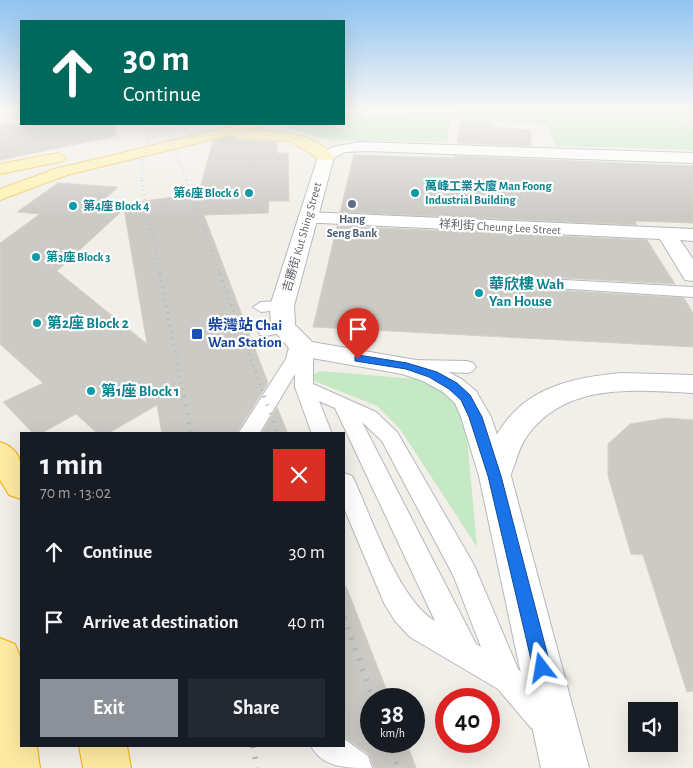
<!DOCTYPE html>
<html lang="en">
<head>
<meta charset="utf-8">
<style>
	body { margin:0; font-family:"Alegreya Sans","Noto Sans TC",sans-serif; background:#242831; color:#f1f3f6; height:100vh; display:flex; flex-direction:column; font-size:19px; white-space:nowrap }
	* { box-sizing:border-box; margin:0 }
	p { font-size:16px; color:#9ea1a6 }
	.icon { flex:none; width:28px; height:28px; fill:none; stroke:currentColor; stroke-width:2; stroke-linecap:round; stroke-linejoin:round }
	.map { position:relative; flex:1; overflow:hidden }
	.drawer { position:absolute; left:20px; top:432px; width:325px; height:315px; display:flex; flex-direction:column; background:#171b24; border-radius:0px; box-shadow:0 5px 20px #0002 }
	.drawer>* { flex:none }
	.banner { position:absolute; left:20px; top:20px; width:325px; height:105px; border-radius:0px; box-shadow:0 5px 20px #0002; background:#00695c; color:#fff; overflow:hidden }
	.buttons { position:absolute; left:628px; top:702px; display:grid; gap:10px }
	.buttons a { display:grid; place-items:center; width:50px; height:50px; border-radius:0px; background:#171b24; box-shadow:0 5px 20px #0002; font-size:25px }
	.speed { position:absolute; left:360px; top:688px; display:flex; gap:10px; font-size:25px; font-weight:700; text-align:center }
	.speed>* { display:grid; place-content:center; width:65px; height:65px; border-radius:50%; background:#171b24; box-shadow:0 5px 20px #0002; line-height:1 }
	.speed small { font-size:12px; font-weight:400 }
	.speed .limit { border:8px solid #d22; background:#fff; color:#111 }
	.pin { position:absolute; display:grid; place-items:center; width:42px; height:42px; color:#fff; margin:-51px -21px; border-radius:50% 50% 50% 0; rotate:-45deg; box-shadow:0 0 5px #0007 }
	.pin .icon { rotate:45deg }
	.me { position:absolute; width:55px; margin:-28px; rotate:346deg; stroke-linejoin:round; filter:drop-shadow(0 0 4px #0008) }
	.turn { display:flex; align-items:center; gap:18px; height:105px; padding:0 20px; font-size:22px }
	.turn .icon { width:65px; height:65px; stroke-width:2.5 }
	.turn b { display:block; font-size:35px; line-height:42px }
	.round { display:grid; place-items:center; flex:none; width:52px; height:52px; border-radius:0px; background:#242831 }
	.overview { display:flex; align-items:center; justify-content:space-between; height:85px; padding:0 20px }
	h1 { font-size:30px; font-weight:600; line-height:38px }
	.action { display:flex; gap:10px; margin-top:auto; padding:10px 20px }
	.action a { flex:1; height:58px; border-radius:0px; background:#8c9099; color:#fff; font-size:20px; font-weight:600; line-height:58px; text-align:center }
	.action a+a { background:#242831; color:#f1f3f6 }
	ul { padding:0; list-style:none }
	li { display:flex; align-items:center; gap:15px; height:70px; padding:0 20px }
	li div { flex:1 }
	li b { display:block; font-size:19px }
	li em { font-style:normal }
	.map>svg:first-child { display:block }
	.industrial { fill:#e0deda }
	.green { fill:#c5e8c5 }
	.building { fill:#cccac5; stroke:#d6d1c6; fill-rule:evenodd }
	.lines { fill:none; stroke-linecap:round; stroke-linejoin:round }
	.service-casing { stroke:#b5b8bc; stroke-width:2 }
	.minor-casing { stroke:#b5b8bc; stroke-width:2 }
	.tertiary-casing { stroke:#b5b8bc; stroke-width:2 }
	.primary-casing { stroke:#f2c960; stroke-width:2 }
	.trunk-casing { stroke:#f9ab00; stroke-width:2 }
	.service { fill:#fff; fill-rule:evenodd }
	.minor { fill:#fff; fill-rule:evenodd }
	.tertiary { fill:#fff; fill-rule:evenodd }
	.primary { fill:#fff2af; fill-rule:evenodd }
	.trunk { fill:#feeaa1; fill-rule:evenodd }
	.rail-far4 { stroke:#b6b7b8; stroke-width:2; stroke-dasharray:0.5 3; stroke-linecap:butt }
	.rail-far3 { stroke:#b6b7b8; stroke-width:2.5; stroke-dasharray:0.5 4.5; stroke-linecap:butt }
	.rail-far2 { stroke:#b6b7b8; stroke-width:3; stroke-dasharray:1 5.5; stroke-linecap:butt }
	.rail-far1 { stroke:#b6b7b8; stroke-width:4.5; stroke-dasharray:1 8; stroke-linecap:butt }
	.rail { stroke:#b6b7b8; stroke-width:5.5; stroke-dasharray:2 9; stroke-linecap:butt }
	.route { fill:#1a73e8; stroke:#114b97 }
	.culture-dot { fill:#0f9aa8; stroke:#fff; stroke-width:2 }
	.service-dot { fill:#5c6f8a; stroke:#fff; stroke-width:2 }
	.transit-dot { fill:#1a4fb4; stroke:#fff; stroke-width:2 }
	.labels { text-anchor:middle; stroke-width:4.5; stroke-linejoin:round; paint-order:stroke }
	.far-culture-label { font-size:12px; font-weight:bold; fill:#0d838f; stroke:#fff; text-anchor:start }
	.far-service-label { font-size:12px; font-weight:bold; fill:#4e5e75; stroke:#fff }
	.far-street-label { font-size:12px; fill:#5f6368; stroke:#fff }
	.culture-label { font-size:15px; font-weight:bold; fill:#0d838f; stroke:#fff; text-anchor:start }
	.transit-label { font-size:15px; font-weight:bold; fill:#164399; stroke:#fff; text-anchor:start }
</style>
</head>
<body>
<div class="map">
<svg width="693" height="768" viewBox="0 0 693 768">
	<rect width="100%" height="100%" fill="#f1efe8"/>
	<path class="industrial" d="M670,109H693V130L672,111Z"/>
	<path class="green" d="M556,109H670L693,130V150L556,146L547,125L450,119L447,142L329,140L283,127L303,124H344V118L423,112Z
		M320,371L416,379L445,392L455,402L466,427L477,547L400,429L377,406L312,380L311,376Z"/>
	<path class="building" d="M461,121L491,123V127L531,130V146L457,143Z
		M0,124H114L116,136L0,160Z
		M230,137L236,140L276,142L277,153H288L289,201H269L268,213L204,215L268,383L236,434H162L157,405L107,434H98L76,414L40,434H34L3,402L43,383L0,344V243L40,214L17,212L58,183L118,187L95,208L195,194L197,199L213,141ZM124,209L147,344L57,271Z
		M354,155L454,158V156L693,166V223L635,221L637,225L340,212Z
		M337,226L647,240L675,284L545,277L536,282V285L540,289L684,298L693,313V347L313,327Z
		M277,407L288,434H261Z
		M667,418L693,420V691L687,692L643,555L631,554L608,476V444L630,424Z
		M344,586H346L390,699H371V741H406L416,768H374L369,754L344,737Z"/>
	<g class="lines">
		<defs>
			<path id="service" d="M545,279L693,287V297L540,287L537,284Z
				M282,301L288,303L290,306L288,309L261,312L253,307L261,302Z
				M283,322L289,323L291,327L289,331L266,336L260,335L258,331L260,327Z
				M297,339L303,340L313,349V384L376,412L397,432L474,565L518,669L553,706L558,717L553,728L542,733L531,728L498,689L410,637L395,621L384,603L344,508V473L352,476L355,482C373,521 399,600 435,621L335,408L319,401L332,434H312L295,387V374L259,434H238L286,359L291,340ZM362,422L382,441L454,577L481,647L476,644Z
				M411,360L467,361L473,363L476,367L473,371L467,373L405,370L402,366L405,362Z
				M344,739L368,756L372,768C346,768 323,768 311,746H344Z"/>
			<path id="minor" d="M360,142L693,153V163L367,151L345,152L326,162L318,157L332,147Z
				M307,212L693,229V241L680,240L693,259V281L685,280L660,239L300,222L298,218L300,214Z
				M621,373L693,375V393C634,390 566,382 527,436C517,450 515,469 506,485L495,489L484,485L479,476C486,458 492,439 504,424C531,386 577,377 621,373Z"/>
			<path id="tertiary" d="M326,152L334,157L294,306L295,325L312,342L416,360L443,369L463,380L476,391L491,417L511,476L589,768H541L479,476L461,417L455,403L443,392L423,381L402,374L295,355L271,327L270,306L318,157Z"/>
			<path id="primary" d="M344,109H367L361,113L344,115Z
				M241,124H264L262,127L247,130C277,132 314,130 334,157L331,160H321L290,141L236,138L230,135L67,175L0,200V189L55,169Z
				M58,153L66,158L63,161L0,174V164Z"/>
			<path id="trunk" d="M0,442C28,451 21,475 21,499L9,495L0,480Z
				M0,638L15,644L21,659V746H37L40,768H0Z
				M79,746H127L131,768H83Z"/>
		</defs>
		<use href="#service" class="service-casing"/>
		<use href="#minor" class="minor-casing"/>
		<use href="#tertiary" class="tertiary-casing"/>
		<use href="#primary" class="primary-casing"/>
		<use href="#trunk" class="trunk-casing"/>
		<use href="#service" class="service"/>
		<use href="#minor" class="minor"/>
		<use href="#tertiary" class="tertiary"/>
		<use href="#primary" class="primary"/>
		<use href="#trunk" class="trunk"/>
		<path class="rail-far4" d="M166,124L187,181
			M142,181V163L153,124"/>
		<path class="rail-far3" d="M141,180L160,275
			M186,180L221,275"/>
		<path class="rail-far2" d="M160,274L184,398
			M220,274L265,398"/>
		<path class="rail-far1" d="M184,396L191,434
			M264,396L278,434"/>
		<path class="rail" d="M344,617L373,699
			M389,741L398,768
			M253,746L257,768"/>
	</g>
	<linearGradient id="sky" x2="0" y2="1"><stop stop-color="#8fc3f1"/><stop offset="0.5" stop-color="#f9f8f5"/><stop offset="1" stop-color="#f9f8f5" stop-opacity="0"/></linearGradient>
	<rect width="693" height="217" fill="url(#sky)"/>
	<path class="route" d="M358,355L407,363L437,372L457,383L470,395L482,417L501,476L551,668L549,674L542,677L536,674L533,668L488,476L469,417L461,400L449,389L429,377L406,369L355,361V356Z"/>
	<g class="culture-dot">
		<circle cx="249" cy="193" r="5"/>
		<circle cx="415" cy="193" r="5"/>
		<circle cx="73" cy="206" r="5"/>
		<circle cx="36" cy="257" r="5"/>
		<circle cx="479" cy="293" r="5"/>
		<circle cx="37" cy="323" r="5"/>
		<circle cx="91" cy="391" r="5"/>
	</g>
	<circle class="service-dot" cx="352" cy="204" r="5"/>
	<rect class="transit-dot" x="191" y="328" width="12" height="12" rx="2.5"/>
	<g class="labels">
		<g class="far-culture-label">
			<text x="425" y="190">萬峰工業大廈 Man Foong<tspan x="425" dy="14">Industrial Building</tspan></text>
			<text x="239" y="197" text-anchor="end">第6座 Block 6</text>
			<text x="83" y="210">第4座 Block 4</text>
			<text x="46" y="261">第3座 Block 3</text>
		</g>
		<g class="far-service-label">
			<text x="352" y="223">Hang<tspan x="352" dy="14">Seng Bank</tspan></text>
		</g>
		<g class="far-street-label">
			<text transform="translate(500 227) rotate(3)" y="4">祥利街 Cheung Lee Street</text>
			<text transform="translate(302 237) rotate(-74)" y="4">吉勝街 Kut Shing Street</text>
		</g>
		<g class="culture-label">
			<text x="489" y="289">華欣樓 Wah<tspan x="489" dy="17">Yan House</tspan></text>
			<text x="47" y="328">第2座 Block 2</text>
			<text x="101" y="396">第1座 Block 1</text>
		</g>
		<g class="transit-label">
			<text x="208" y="330">柴灣站 Chai<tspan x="208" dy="17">Wan Station</tspan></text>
		</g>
	</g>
</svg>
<div class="buttons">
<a><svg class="icon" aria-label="sound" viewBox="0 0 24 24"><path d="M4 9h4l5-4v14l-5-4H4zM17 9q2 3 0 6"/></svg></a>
</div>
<div class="speed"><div>38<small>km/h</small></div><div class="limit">40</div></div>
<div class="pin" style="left:358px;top:359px;background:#d93025"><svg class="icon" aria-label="arrive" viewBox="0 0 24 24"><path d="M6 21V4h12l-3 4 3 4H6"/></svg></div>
<svg class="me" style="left:542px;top:668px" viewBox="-20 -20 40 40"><path d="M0-17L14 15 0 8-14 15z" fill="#1a73e8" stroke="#fff" stroke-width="4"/></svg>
<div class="banner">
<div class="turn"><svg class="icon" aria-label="ahead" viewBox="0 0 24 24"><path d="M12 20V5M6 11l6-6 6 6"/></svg><div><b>30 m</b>Continue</div></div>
</div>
<section class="drawer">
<div class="overview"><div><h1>1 min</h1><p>70 m · 13:02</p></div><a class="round" style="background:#d93025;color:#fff"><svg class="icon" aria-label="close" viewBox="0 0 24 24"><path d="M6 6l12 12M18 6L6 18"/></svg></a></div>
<ul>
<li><svg class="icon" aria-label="ahead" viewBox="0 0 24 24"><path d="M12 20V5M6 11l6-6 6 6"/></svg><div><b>Continue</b></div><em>30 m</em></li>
<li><svg class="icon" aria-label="arrive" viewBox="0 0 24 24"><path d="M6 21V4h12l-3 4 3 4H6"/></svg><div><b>Arrive at destination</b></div><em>40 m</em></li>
</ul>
<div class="action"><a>Exit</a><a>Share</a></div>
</section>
</div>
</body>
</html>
